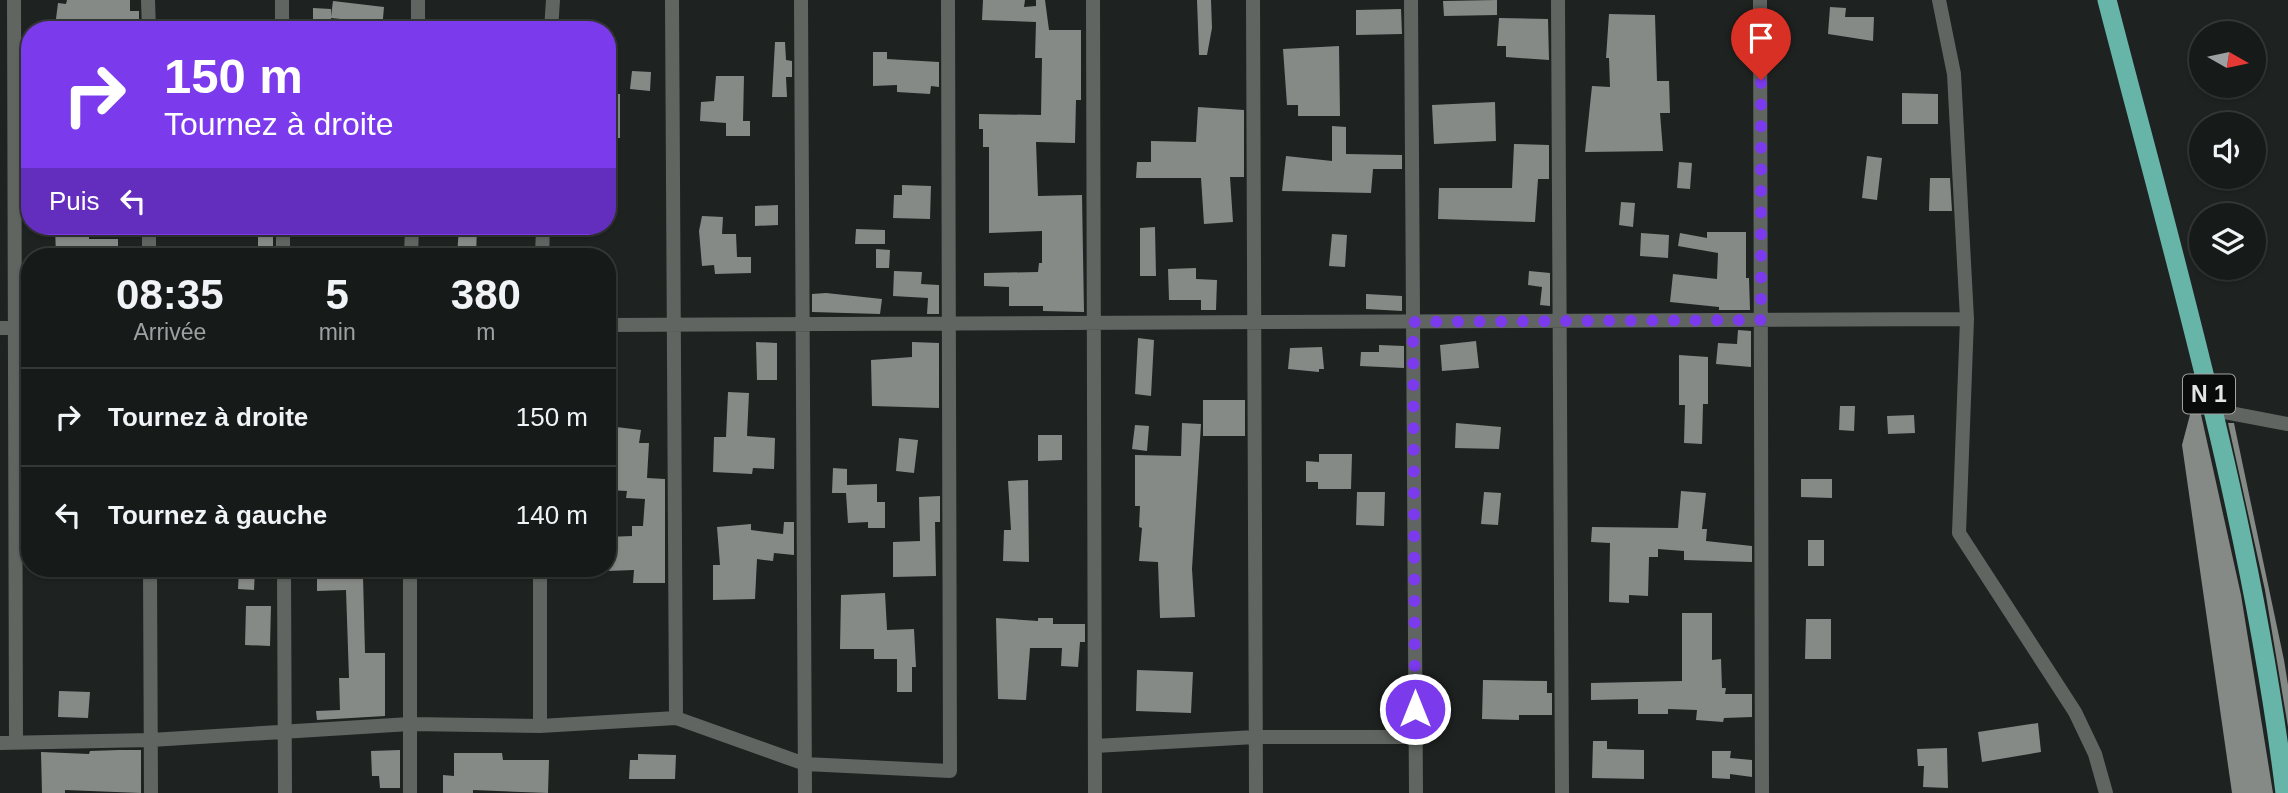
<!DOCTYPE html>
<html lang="fr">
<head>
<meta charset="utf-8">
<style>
	body { margin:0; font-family:Arial,sans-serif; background:#232725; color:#f1f3f6; height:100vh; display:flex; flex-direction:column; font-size:26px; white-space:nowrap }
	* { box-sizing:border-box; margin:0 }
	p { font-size:23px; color:#9ea1a2 }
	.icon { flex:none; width:38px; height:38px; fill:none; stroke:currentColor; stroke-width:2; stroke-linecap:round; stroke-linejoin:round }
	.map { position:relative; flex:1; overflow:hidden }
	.panel { position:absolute; left:21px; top:248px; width:595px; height:329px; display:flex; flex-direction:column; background:#161a18; border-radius:28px; box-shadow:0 2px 5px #0004,0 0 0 2px #353837 }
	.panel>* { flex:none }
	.banner { position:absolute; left:21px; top:21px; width:595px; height:214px; border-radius:28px; box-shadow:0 2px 5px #0004,0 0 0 2px #353837; background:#7c3aed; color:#fff; overflow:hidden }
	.needle { width:46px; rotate:99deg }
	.fabs { position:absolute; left:2189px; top:21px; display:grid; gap:14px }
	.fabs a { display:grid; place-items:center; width:77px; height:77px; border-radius:50%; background:#161a18; box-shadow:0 2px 5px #0004,0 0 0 2px #353837; font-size:35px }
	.pin { position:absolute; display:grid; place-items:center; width:60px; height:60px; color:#fff; margin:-72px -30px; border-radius:50% 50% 50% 0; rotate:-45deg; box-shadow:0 0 7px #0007 }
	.pin .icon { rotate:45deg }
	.me { position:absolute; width:77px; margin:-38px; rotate:0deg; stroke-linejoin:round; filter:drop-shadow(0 0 5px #0008) }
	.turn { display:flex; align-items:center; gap:24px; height:147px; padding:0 28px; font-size:32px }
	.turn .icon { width:91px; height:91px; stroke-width:2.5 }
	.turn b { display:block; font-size:49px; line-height:60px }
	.then { display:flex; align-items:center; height:66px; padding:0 28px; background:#0003; gap:14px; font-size:26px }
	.eta { display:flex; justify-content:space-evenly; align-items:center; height:119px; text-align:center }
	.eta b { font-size:42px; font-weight:600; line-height:49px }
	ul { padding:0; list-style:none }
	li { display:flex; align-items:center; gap:21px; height:98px; padding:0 28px; border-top:2px solid #353837 }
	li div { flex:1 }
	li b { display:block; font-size:26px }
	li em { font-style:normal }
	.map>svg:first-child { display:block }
	.building { fill:#868a87 }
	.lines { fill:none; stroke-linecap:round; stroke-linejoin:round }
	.minor { stroke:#606562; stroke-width:14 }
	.trunk { stroke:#67b4a8; stroke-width:19 }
	.route { stroke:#7c3aed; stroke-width:12; stroke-dasharray:0 21.6 }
	.labels { text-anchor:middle; stroke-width:7; stroke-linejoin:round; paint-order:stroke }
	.shield { fill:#090b0a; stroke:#a1a4a3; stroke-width:2 }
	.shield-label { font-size:23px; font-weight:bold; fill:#e2e5e4 }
</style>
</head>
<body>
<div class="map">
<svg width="2288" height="793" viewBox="0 0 2288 793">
	<rect width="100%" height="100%" fill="#1e2220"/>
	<path class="building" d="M67,0H130V11H139V27L137,30H86V22L56,19L58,3L66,4Z
		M983,0H1025L1024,7L1036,6V0H1045L1049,30H1081V100H1076L1075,143L1036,142L1038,196L1082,195L1084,312L1043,311V306H1009V287L984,286V273L1038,272L1039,263H1042V231L989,233V147H983V129H979V114L1041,115L1042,58H1035L1036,22L982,20Z
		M1197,0H1211L1212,28L1207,55H1199Z
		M1497,0V15L1444,16L1443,1Z
		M333,1L384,7L382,30H369V22L331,18V26H313V8L331,9V17Z
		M1830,7L1846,8L1845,17H1874L1873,41L1828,34Z
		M1401,9L1402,34L1356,35V10Z
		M1609,14L1655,15L1657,81H1669L1670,113H1660L1663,151L1585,152L1592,86L1610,87L1609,58H1606Z
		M1499,18L1548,19L1549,60L1506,57V46H1497Z
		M775,42H785L786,60L792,61V77H786L787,97H772Z
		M1339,46L1340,116H1298V105H1287L1283,49Z
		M873,52H887V59L939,62V87L931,86L930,94L897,92V85L873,86Z
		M632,71L651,72L650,91L630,89Z
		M716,76H744L743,121H750V136H726V123L700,121L701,102L714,101Z
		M1902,93L1938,94V124H1902Z
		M607,94H620V138H607Z
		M1495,102L1496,141L1434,144L1432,105Z
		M1198,107L1244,110V177H1230L1233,222L1204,224L1201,178H1136L1137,162H1151V141L1196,142Z
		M1332,126L1346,127V154L1402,155V169H1373L1371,193L1282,191L1286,156L1332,161Z
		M1514,144L1549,145V179H1538L1535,222L1438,219L1439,188H1512Z
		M1867,156L1882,158L1877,200L1862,198Z
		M1679,162L1692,163L1690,189L1677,188Z
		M1930,178H1950L1952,211H1929Z
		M902,185L931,186L930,219L893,218L894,195H902Z
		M1621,202L1635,203L1633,227L1619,225Z
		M778,205V225L755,226V206Z
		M702,216L723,217L722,234H736L737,257H751V273L715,274L714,265L702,266L699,231Z
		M55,226H89V239H118V257H56Z
		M258,226H273V257H258Z
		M459,226H477L476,257H457Z
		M1155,227L1156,276H1140V228Z
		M856,229L885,230V244H855Z
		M1707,232H1746V278H1749L1750,310H1719V307L1670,302L1673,274L1717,279L1718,253L1678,246L1680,233L1707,238Z
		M1641,233L1669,235L1668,258L1640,256Z
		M1332,234L1347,235L1345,267L1329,266Z
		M876,249L890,250L889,268H876Z
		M1196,268V279L1217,280L1216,310H1201V300H1169L1168,269Z
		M894,271L922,272L921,284L939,285V314H927L928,298L893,296Z
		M1529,271L1550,273V306L1540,305L1542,287L1528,285Z
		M826,293L882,299L880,314L812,312V294Z
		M1366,294L1402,296V311L1366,309Z
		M1738,330L1751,331V367L1716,364L1718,343L1737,344Z
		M1138,338L1154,340L1151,396L1135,394Z
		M1476,341L1479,368L1442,371L1440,345Z
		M756,342L777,343V380H757Z
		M912,342L939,343V408L872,406L871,360L912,357Z
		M1379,345L1404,346V368L1360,366L1361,352H1379Z
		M1322,347L1324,369H1319V372L1288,369L1290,348Z
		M1679,355L1708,357V404H1703L1702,444L1684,443L1685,405H1679Z
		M728,392L749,393L747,436L775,438L774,469L753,468L752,474L713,472L714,437H726Z
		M2196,392L2241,595L2273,793H2232L2182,445Z
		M1203,400H1245V436H1203Z
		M1840,406H1855L1854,431L1839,430Z
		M1914,415L1915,433L1888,434L1887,416Z
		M1182,423L1201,424L1192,569L1195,617L1160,618L1158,562L1139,561L1142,528L1139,527L1140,506H1135V455L1181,456Z
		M1456,423L1501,427L1499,449L1455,448Z
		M2228,423H2234L2235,428L2284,660L2288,685V727L2265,590Z
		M1135,425L1149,426L1147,451L1132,449Z
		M608,426L641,430L639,443H649L647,478L665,479V583H633L634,570L607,571V537L632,536V526H643L645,499L626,498L627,491L607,490Z
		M1038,435H1062V460L1038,461Z
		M899,438L918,440L914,473L896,471Z
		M1319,454H1352L1351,489H1318V482H1306V461L1319,462Z
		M833,468L847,469V485L877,484V502H885V528H868V522L848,523L846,493H832Z
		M1801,479H1832V498L1801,497Z
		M1028,480L1029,562L1003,561L1004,530H1011L1008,481Z
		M1681,491L1706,493L1702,529H1707L1706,541L1752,546V562L1684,560V551L1658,549V557H1649L1648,596L1629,595V603L1609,602L1610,543L1591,542L1592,527L1678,528Z
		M1357,492H1385L1384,526L1356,525Z
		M1484,492L1501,493L1498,525L1481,524Z
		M940,496V522H935L936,576L893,577V542L920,541L919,497Z
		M784,522H794V555L774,553L773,561L757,559L755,599L713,600V565H720L717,527L751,524V530L783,534Z
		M1808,540H1824V566H1808Z
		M239,569H255L254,590L238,589Z
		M317,569H336V576H363L365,653H385V716L317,720L316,711L340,710L339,678H349L346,590L317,591Z
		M885,593L887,630L914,629L916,667H912V692H897V659H874V649H840L841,595Z
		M246,606H271L270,646L245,645Z
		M1682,613H1712V660L1721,659L1722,688H1726L1725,694H1752V717L1724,718L1723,722L1696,720L1697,710L1668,709V714H1638V699L1591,700V683L1682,681Z
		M996,618L1038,621V618H1053V624H1085V642H1080L1078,667L1061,666L1062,648H1030L1026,700L998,699Z
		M1806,619H1831V659H1805Z
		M1137,670L1193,672L1191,713L1136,711Z
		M1483,680L1547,681V693H1552V715H1519V720L1482,719Z
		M59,691L90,692L88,718L58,717Z
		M2038,723L2041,752L1982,762L1978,732Z
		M1593,741H1607V749L1644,750V779L1592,778Z
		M1947,748L1948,788L1923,787L1924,766H1918L1917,749Z
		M119,750H141V793L65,790V793H42L41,752L89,754L90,751Z
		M400,750V788H380L379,776H372L371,751Z
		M1712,751H1731L1730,758L1752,760V777L1730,774V779L1712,778Z
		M454,753H502L503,760H549L548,793L473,790V793H443V775L454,776Z
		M638,754L676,755L675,779H629L630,760H638Z"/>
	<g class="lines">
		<path class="minor" d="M14,0L16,742
			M148,0L149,30
			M282,0V30
			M672,0L676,718
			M801,0L805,793
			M1093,0L1095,793
			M1253,0L1256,793
			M1411,0L1416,793
			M1558,0L1562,793
			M1760,0L1762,793
			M1939,0L1954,74L1967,319L1959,533L2075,712L2095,754L2106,793
			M418,30V0
			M551,30L553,0
			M149,226V257
			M283,226V257
			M411,257L412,226
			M542,257L543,226
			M607,325L1967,319
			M0,328H30
			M2214,410L2288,424
			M150,569L151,793
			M284,569L285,793
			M410,569V793
			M540,569V726
			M0,743L151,740L410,724L540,726L676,718L805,764L950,771L948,0
			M1095,746L1255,737H1415"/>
		<path class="trunk" d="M2107,0C2175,262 2252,524 2285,793"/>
	</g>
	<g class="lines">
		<path class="route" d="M1415,709L1413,322L1761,320V80"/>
	</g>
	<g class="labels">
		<rect class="shield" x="2183" y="374.5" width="52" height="39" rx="5"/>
		<g class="shield-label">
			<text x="2209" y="402">N 1</text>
		</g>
	</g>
</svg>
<div class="fabs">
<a><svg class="needle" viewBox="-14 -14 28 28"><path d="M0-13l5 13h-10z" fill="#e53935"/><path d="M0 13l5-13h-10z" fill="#9ea1a2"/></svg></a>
<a><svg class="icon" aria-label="sound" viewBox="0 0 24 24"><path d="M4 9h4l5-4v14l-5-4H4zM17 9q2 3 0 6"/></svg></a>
<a><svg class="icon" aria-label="layers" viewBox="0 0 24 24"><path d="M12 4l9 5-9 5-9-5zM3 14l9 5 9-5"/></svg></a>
</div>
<div class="pin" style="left:1761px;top:80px;background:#d93025"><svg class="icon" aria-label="arrive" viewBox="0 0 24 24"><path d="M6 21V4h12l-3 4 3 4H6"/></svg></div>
<svg class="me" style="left:1415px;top:709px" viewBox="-20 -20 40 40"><circle r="17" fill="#7c3aed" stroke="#fff" stroke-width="3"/><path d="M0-11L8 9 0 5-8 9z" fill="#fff"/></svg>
<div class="banner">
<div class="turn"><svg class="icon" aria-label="right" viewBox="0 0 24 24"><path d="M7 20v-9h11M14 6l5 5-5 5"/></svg><div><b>150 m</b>Tournez à droite</div></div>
<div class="then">Puis<svg class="icon" aria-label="left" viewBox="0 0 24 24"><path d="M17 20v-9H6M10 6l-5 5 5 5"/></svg></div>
</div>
<section class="panel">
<div class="eta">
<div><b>08:35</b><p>Arrivée</p></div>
<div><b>5</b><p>min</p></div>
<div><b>380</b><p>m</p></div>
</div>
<ul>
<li><svg class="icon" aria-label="right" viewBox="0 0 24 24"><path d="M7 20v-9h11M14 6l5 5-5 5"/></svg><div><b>Tournez à droite</b></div><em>150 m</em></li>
<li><svg class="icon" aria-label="left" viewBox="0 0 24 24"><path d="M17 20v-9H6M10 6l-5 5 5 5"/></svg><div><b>Tournez à gauche</b></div><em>140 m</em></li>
</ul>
</section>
</div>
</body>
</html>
